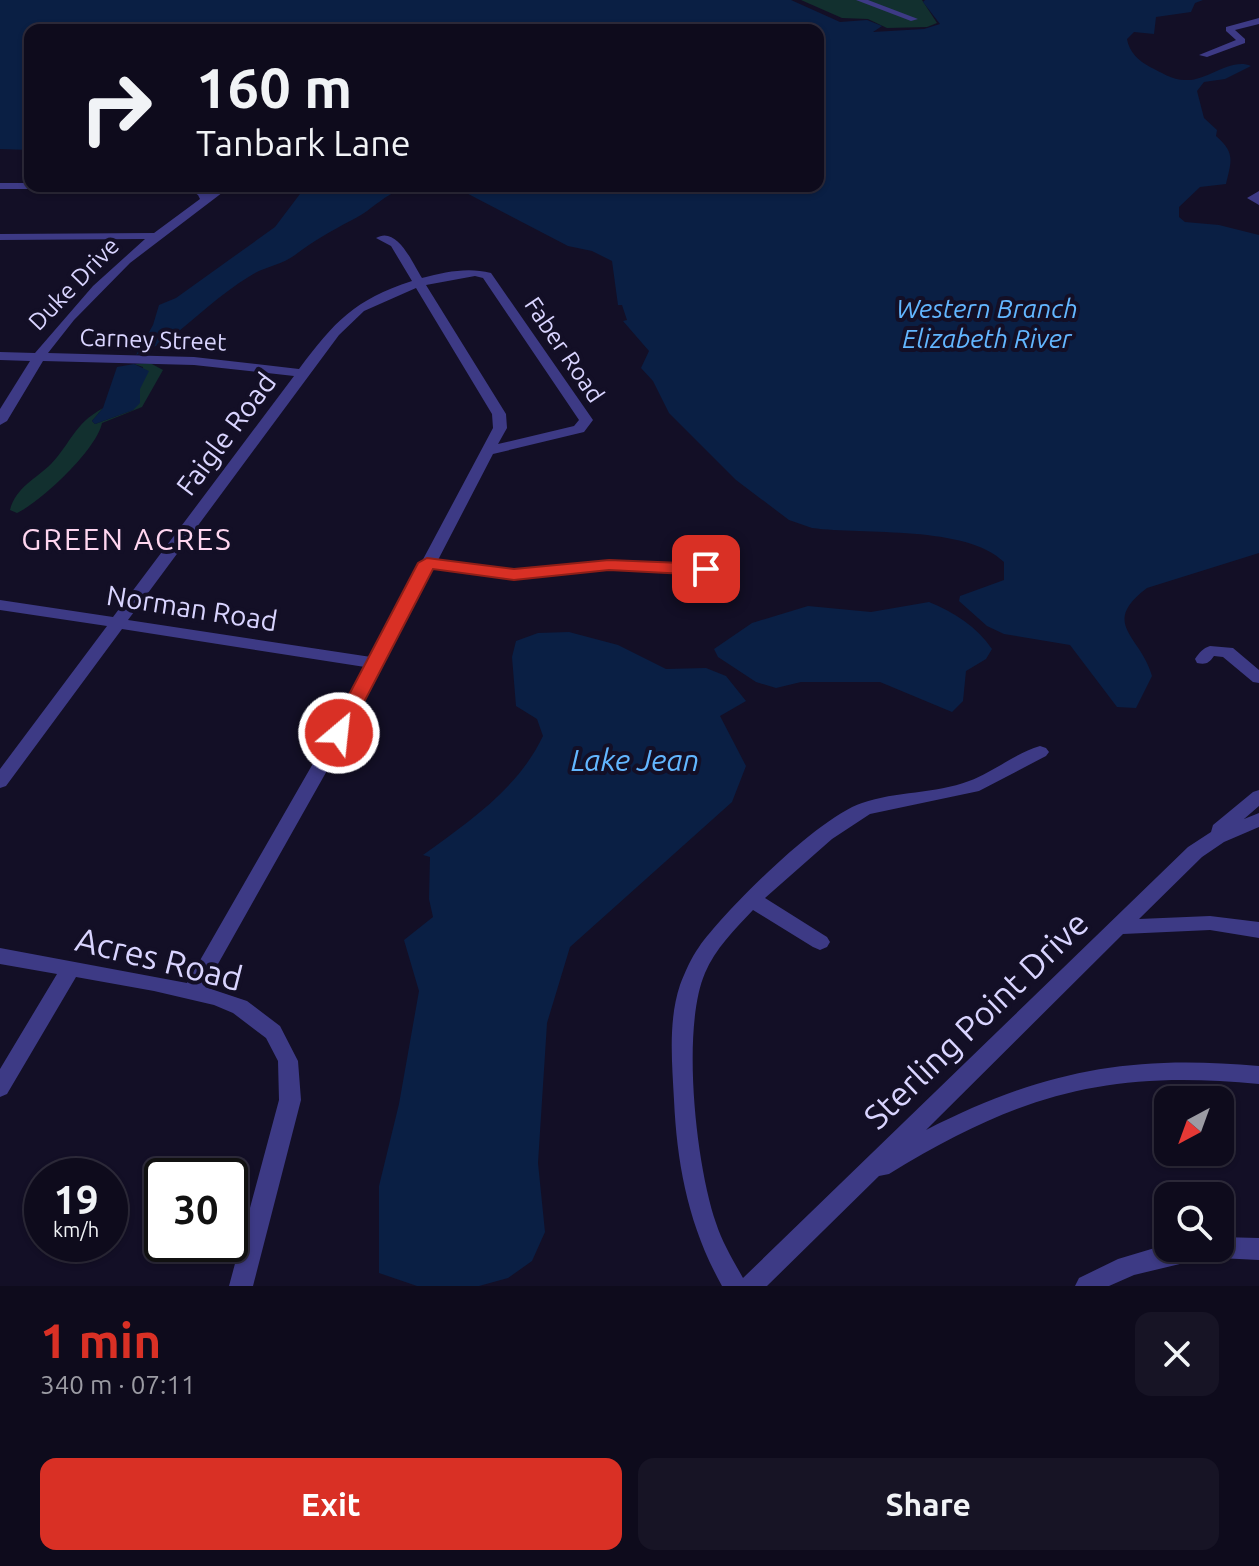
<!DOCTYPE html>
<html lang="en">
<head>
<meta charset="utf-8">
<style>
	body { margin:0; font-family:Ubuntu,sans-serif; background:#171425; color:#f1f3f6; height:100vh; display:flex; flex-direction:column; font-size:30px; white-space:nowrap }
	* { box-sizing:border-box; margin:0 }
	p { font-size:26px; color:#9b9ba3 }
	.icon { flex:none; width:44px; height:44px; fill:none; stroke:currentColor; stroke-width:2; stroke-linecap:round; stroke-linejoin:round }
	.map { position:relative; height:1286px; overflow:hidden }
	.details { display:flex; flex-direction:column; background:#0e0b1c; flex:1 }
	.details>* { flex:none }
	.top-card { position:absolute; left:24px; top:24px; width:800px; height:168px; border-radius:16px; box-shadow:0 2px 6px #0004,0 0 0 2px #2e2b3b; background:#0e0b1c; color:#f1f3f6; overflow:hidden }
	.needle { width:52px; rotate:221deg }
	.tools { position:absolute; left:1154px; top:1086px; display:grid; gap:16px }
	.tools a { display:grid; place-items:center; width:80px; height:80px; border-radius:16px; background:#0e0b1c; box-shadow:0 2px 6px #0004,0 0 0 2px #2e2b3b; font-size:40px }
	.speed { position:absolute; left:24px; top:1158px; display:flex; gap:16px; font-size:40px; font-weight:700; text-align:center }
	.speed>* { display:grid; place-content:center; width:104px; height:104px; border-radius:50%; background:#0e0b1c; box-shadow:0 2px 6px #0004,0 0 0 2px #2e2b3b; line-height:1 }
	.speed small { font-size:20px; font-weight:400 }
	.speed .limit { border:4px solid #111; border-radius:12px; background:#fff; color:#111 }
	.pin { position:absolute; display:grid; place-items:center; width:68px; height:68px; color:#fff; margin:-34px; border-radius:16px; box-shadow:0 4px 12px #0006 }
	.me { position:absolute; width:88px; margin:-44px; rotate:28deg; stroke-linejoin:round; filter:drop-shadow(0 0 6px #0008) }
	.turn { display:flex; align-items:center; gap:28px; height:168px; padding:0 40px; font-size:36px }
	.turn .icon { width:104px; height:104px; stroke-width:2.5 }
	.turn b { display:block; font-size:56px; line-height:68px }
	.round { display:grid; place-items:center; flex:none; width:84px; height:84px; border-radius:16px; background:#171425 }
	.summary { display:flex; align-items:center; justify-content:space-between; height:136px; padding:0 40px }
	h1 { font-size:48px; font-weight:600; line-height:60px; color:#d93025 }
	.cta { display:flex; gap:16px; margin-top:auto; padding:16px 40px }
	.cta a { flex:1; height:92px; border-radius:16px; background:#d93025; color:#fff; font-size:32px; font-weight:600; line-height:92px; text-align:center }
	.cta a+a { background:#171425; color:#f1f3f6 }
	.map>svg:first-child { display:block }
	.green { fill:#12302f }
	.water { fill:#0a1f44 }
	.lines { fill:none; stroke-linecap:round; stroke-linejoin:round }
	.minor { fill:#3d3a85; fill-rule:evenodd }
	.route { fill:#d93025; stroke:#8d1f18; stroke-width:2 }
	.labels { text-anchor:middle; stroke-width:8; stroke-linejoin:round; paint-order:stroke }
	.far-street-label { font-size:24px; fill:#d9d4ff; stroke:#130f26 }
	.far-water-label { font-size:26px; font-style:italic; fill:#62b6ff; stroke:#130f26 }
	.street-label { font-size:28px; fill:#d9d4ff; stroke:#130f26 }
	.neighbourhood-label { font-size:30px; letter-spacing:2px; fill:#ffd6f0; stroke:#130f26 }
	.water-label { font-size:30px; font-style:italic; fill:#62b6ff; stroke:#130f26 }
	.near-street-label { font-size:34px; fill:#d9d4ff; stroke:#130f26 }
</style>
</head>
<body>
<div class="map">
<svg width="1259" height="1286" viewBox="0 0 1259 1286">
	<rect width="100%" height="100%" fill="#130f26"/>
	<path class="green" d="M801,0H922L937,23L927,27L887,28L868,19L842,18Z
		M150,363L163,370L142,407L102,423C97,449 41,502 17,513L10,510C16,487 36,479 51,464C72,442 73,425 103,408L92,421L95,424L133,410L143,367L134,364Z"/>
	<path class="water" d="M0,0H791L840,22L867,20L882,26L873,32L924,29L940,24L923,2L925,0H1203L1195,3L1191,12L1156,17L1154,34L1134,32L1127,39C1129,52 1139,61 1150,67C1161,72 1172,80 1185,80C1207,82 1230,57 1251,66L1225,79L1204,82L1197,91L1204,118L1217,130L1216,136C1236,153 1231,162 1226,184L1200,187L1179,207V217L1185,222L1219,225L1259,235V553L1147,588C1099,624 1141,636 1152,676L1136,708L1117,707L1070,645L1004,634L987,626L959,601L960,596L1004,580V562C966,525 865,535 812,528L789,520L736,480L669,413L653,381L641,368L649,351L623,321L627,320L622,305H618L612,261L592,251L568,246L453,186H818V30H30V150L0,149Z
		M306,186H410C381,195 376,208 352,220C331,231 313,241 295,255C282,265 263,267 250,276C220,294 195,319 169,339C160,346 145,349 136,355L153,325L159,305L176,298L275,227Z
		M134,364L149,371L140,389V403L133,410L95,424L92,421L103,408L117,367Z
		M929,602C954,612 977,627 992,649L986,659L966,671L963,701L952,712L880,682H801L776,688L756,682L718,657L714,649L752,623L808,606L871,612Z
		M569,632L618,645L666,669L706,668L726,676L746,701L720,716L746,766L732,802L570,947L547,1023L538,1163L545,1232L532,1261L508,1278L479,1286H417L379,1273V1186L399,1104L419,991L404,940L433,917L429,899L430,857L423,855C468,822 518,789 543,736L537,719L516,706L512,657L516,641L538,633Z"/>
	<g class="lines">
		<path class="minor" d="M856,0H868L918,19L911,21Z
			M1259,18V24L1235,30L1245,39V43L1207,57L1199,55L1236,40L1226,31V27Z
			M0,183H30V186H35L30,189H0Z
			M87,186H154L149,189H92Z
			M184,186H197L208,193L219,186H231L130,263L74,320L48,353L194,357L299,369C335,321 354,300 412,281L391,246L376,238C397,225 413,264 422,278C446,272 467,267 491,273L593,420L584,432L493,454L438,560L514,570L609,560L706,564L714,569L706,574L609,570L514,580L433,568L333,760L205,987L247,1001L280,1026L298,1061L301,1100L253,1286H229L279,1100L278,1061L266,1038L233,1013L214,1005L154,991L76,977L7,1094L0,1097V1069L57,974L0,964V948L187,983L315,760L365,667L122,629L6,786L0,788V769L107,626L0,610V600L113,617L294,376L194,365L43,361L7,421L0,425V409L30,361L0,360V352L35,353L93,286L145,239L0,240V234L154,233L200,199L198,195ZM475,276L483,278L579,420L574,426L498,444L507,428L506,414L426,285ZM416,288L492,414L493,428L371,657L128,620L339,335L364,311Z
			M1259,191V205L1247,198Z
			M1210,646L1233,648L1259,670V683L1253,682L1223,657L1214,656C1209,663 1206,665 1197,663L1195,659C1199,653 1203,648 1210,646Z
			M1040,746L1046,748L1049,752L1046,756L979,791L870,814L832,839L765,898L827,937L830,942L827,947L820,950L813,947L753,910C735,929 715,949 705,973C681,1029 696,1165 716,1223C722,1242 733,1260 743,1278L1188,847L1211,832L1213,825L1253,792L1259,790V806L1244,819L1259,813V827L1224,842L1202,857L1139,919L1210,916L1259,922V938L1210,930L1123,934L926,1130C1042,1071 1129,1054 1259,1066V1084C1107,1069 1018,1095 889,1174L879,1176L767,1286H722C689,1227 677,1166 674,1100C672,1062 668,1021 680,985C685,972 691,958 699,947C726,909 819,817 862,803C896,791 935,794 969,781C994,772 1015,753 1040,746Z
			M1220,1237L1259,1238V1260L1219,1258L1184,1263L1134,1275L1109,1286H1075L1079,1278L1118,1259L1168,1244V1248H1220Z"/>
	</g>
	<path class="route" d="M427,558L514,569L609,560L706,564L715,569L706,575L609,570L514,580L433,569L348,733L345,737H332L329,733L418,563Z"/>
	<g class="labels">
		<g class="far-street-label">
			<text transform="translate(74 284) rotate(-46)" y="8">Duke Drive</text>
			<text transform="translate(153 340) rotate(2)" y="8">Carney Street</text>
			<text transform="translate(564 350) rotate(56)" y="8">Faber Road</text>
		</g>
		<g class="far-water-label">
			<text x="987" y="318">Western Branch<tspan x="987" dy="30">Elizabeth River</tspan></text>
		</g>
		<g class="street-label">
			<text transform="translate(226 434) rotate(-53)" y="10">Faigle Road</text>
			<text transform="translate(192 608) rotate(9)" y="10">Norman Road</text>
		</g>
		<g class="neighbourhood-label">
			<text x="127" y="550">GREEN ACRES</text>
		</g>
		<g class="water-label">
			<text x="635" y="771">Lake Jean</text>
		</g>
		<g class="near-street-label">
			<text transform="translate(159 959) rotate(14)" y="12">Acres Road</text>
			<text transform="translate(976 1020) rotate(-44)" y="12">Sterling Point Drive</text>
		</g>
	</g>
</svg>
<div class="tools">
<a><svg class="needle" viewBox="-14 -14 28 28"><path d="M0-13l5 13h-10z" fill="#e53935"/><path d="M0 13l5-13h-10z" fill="#9b9ba3"/></svg></a>
<a><svg class="icon" aria-label="search" viewBox="0 0 24 24"><circle cx="10" cy="10" r="6"/><path d="M15 15l6 6"/></svg></a>
</div>
<div class="speed"><div>19<small>km/h</small></div><div class="limit">30</div></div>
<div class="pin" style="left:706px;top:569px;background:#d93025"><svg class="icon" aria-label="arrive" viewBox="0 0 24 24"><path d="M6 21V4h12l-3 4 3 4H6"/></svg></div>
<svg class="me" style="left:339px;top:733px" viewBox="-20 -20 40 40"><circle r="17" fill="#d93025" stroke="#fff" stroke-width="3"/><path d="M0-11L8 9 0 5-8 9z" fill="#fff"/></svg>
<div class="top-card">
<div class="turn"><svg class="icon" aria-label="right" viewBox="0 0 24 24"><path d="M7 20v-9h11M14 6l5 5-5 5"/></svg><div><b>160 m</b>Tanbark Lane</div></div>
</div>
</div>
<section class="details">
<div class="summary"><div><h1>1 min</h1><p>340 m · 07:11</p></div><a class="round"><svg class="icon" aria-label="close" viewBox="0 0 24 24"><path d="M6 6l12 12M18 6L6 18"/></svg></a></div>
<div class="cta"><a>Exit</a><a>Share</a></div>
</section>
</body>
</html>
